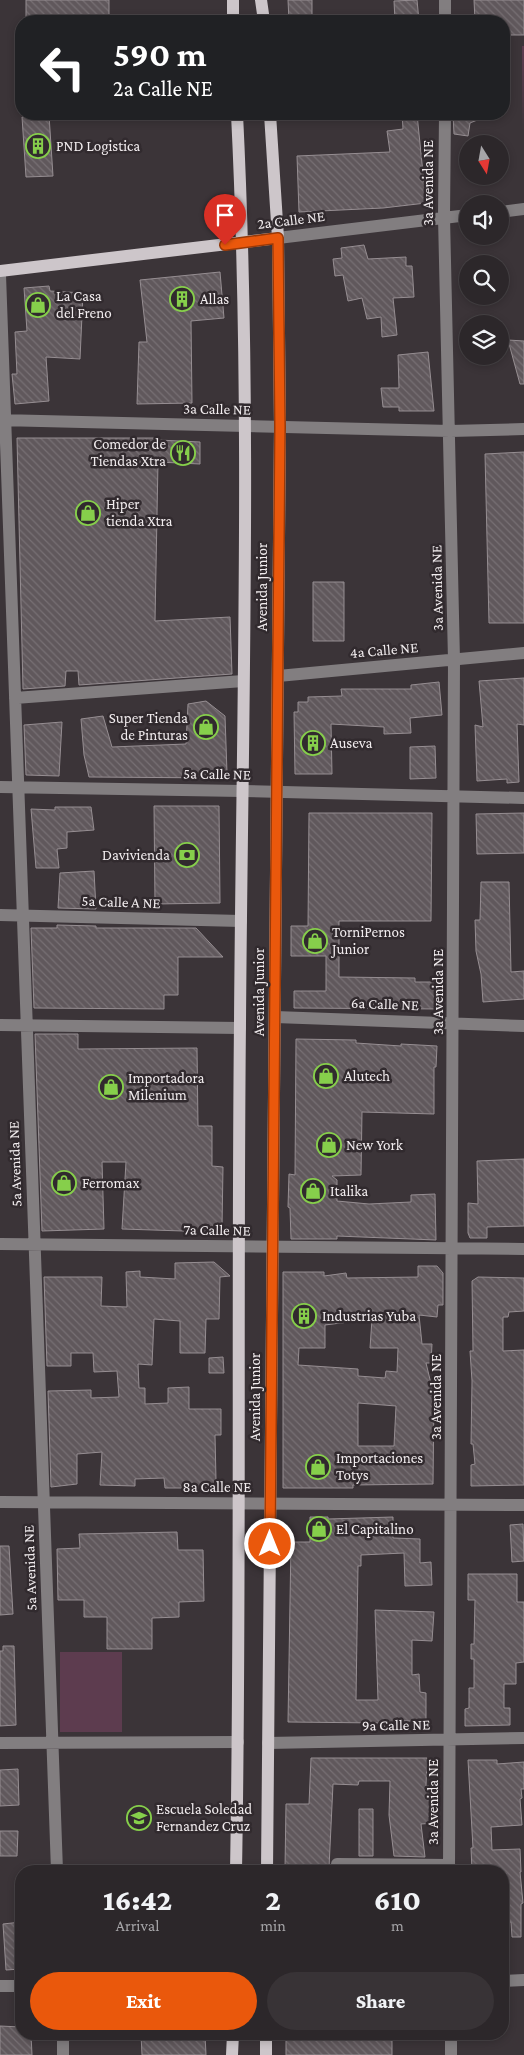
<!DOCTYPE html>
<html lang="en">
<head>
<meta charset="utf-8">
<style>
	body { margin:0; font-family:"Crimson Pro",serif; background:#383336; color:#f1f3f6; height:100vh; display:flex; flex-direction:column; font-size:19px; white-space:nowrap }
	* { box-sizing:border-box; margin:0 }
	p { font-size:16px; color:#a6a5a8 }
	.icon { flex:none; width:28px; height:28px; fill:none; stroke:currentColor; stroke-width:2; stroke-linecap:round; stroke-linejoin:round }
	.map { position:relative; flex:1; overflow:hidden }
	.panel { position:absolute; left:15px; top:1865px; width:494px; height:175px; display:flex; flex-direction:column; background:#2c272a; border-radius:20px; box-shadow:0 2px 8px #0003,0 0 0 1px #484447 }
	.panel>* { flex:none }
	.guide { position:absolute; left:15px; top:15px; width:495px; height:105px; border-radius:20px; box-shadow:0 2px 8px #0003,0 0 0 1px #484447; background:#202124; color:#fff; overflow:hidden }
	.needle { width:32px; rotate:169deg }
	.buttons { position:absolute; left:459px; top:135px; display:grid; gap:10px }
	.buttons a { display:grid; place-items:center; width:50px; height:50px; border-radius:50%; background:#2c272a; box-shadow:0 2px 8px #0003,0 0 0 1px #484447; font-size:25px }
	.pin { position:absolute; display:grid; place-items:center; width:42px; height:42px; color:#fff; margin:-51px -21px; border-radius:50% 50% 50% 0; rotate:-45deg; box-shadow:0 0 5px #0007 }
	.pin .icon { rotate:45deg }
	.me { position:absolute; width:55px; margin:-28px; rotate:0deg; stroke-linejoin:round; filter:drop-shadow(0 0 4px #0008) }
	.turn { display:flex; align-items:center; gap:18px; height:105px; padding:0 15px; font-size:22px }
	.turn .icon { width:65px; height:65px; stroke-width:2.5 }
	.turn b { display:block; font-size:35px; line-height:42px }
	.eta { display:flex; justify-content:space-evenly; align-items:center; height:85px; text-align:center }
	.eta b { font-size:30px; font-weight:800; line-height:35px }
	.action { display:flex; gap:10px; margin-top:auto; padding:10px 15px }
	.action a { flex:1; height:58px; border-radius:30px; background:#ea580c; color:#fff; font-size:20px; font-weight:800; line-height:58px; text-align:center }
	.action a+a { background:#383336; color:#f1f3f6 }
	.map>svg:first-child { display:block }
	.grass { fill:url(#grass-tufts) }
	.park { fill:#5d3c4f }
	.building { fill:url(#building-back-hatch); stroke:#968e92; fill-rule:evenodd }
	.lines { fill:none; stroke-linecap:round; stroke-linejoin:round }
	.minor { stroke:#827e80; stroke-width:12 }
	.major { stroke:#cdc6ca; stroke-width:12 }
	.route-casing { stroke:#983908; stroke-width:12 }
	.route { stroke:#ea580c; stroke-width:9 }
	.labels { text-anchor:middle; stroke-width:5; stroke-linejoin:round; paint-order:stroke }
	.poi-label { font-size:15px; fill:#f1ecee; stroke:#312a2e; text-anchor:start }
	.street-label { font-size:15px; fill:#f1ecee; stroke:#312a2e }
</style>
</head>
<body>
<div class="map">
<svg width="524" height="2055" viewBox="0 0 524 2055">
	<defs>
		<pattern id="grass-tufts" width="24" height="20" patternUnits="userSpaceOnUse" patternTransform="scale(1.25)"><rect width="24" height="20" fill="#5d3c4f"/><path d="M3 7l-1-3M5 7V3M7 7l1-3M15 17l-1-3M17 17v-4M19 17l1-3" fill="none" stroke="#755869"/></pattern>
		<pattern id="building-back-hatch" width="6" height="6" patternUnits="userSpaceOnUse" patternTransform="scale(1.25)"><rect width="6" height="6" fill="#60585c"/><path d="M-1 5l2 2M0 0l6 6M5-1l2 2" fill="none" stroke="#777074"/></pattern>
	</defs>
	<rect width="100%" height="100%" fill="#3b3438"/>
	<path class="grass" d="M522,46H524L523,132Z"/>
	<path class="park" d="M60,1652H122V1732H60Z"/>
	<path class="building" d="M26,0H109V21H26Z
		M288,0H312V21H289Z
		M417,0L419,21H395L394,1Z
		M474,0H524V35H504V21H475Z
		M402,114H417L426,203L383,208L299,212L297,156L390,152L387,131L403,129Z
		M453,114H492L470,123L468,136L454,134Z
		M49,115L53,176L26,177L22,117Z
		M364,245L368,259L406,257V266H412L414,297L393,298L397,335L382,337L381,317L367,319L362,298L348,301L343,275L335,276L333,259L342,258L341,248Z
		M220,272L224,318L191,321L192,403L137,404L139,342H147L140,280Z
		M49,286L50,291L83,293L80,359L46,357L49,401L15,404L12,374H17L15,332L27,331L24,288Z
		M508,340L524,341V384H520Z
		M428,352L434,411H399V407H383L381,388H399L398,355Z
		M17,438H158V440L200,442V464L158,462L155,621L230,617L232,674L79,685L78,671H66L65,686L23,689Z
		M524,452V623H489L485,454Z
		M313,582H344V641H313Z
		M524,678V725L517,724L519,782L507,783V779L477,781L475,725L483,727L479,681Z
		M439,682L442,715L410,718L411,733L384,734V727L331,724L332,774H295L294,712H298V702H308V697L342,696L341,689H411V685Z
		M206,701L225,716L227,773L223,771V778L89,777L84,755L81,719L103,716L112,747L186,744L188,704Z
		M62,722L59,776L26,775L24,725Z
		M435,746L436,778L410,779V747Z
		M154,806H219L220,903L155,904Z
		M55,807H91L94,830L67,832V848L57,849L59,868H36L31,809L55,810Z
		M309,813H432L431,921H339V977L415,978V982H439V1009L294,1008V991H326V956H291V926H308Z
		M524,813V853L477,854L476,814Z
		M94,871L96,909L58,908L60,873Z
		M481,882H509L511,972L524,971V999L483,1002L481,974L476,951L475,920H480Z
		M57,925L96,926V928H196L223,957H178V995H164V1009L34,1008L31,928H57Z
		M35,1034H78V1049L197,1048L198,1126H212V1166L223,1167L222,1227L214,1232L122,1229L126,1162H102L104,1229L42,1231Z
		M296,1039L356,1040V1043L401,1046V1044L437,1046L436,1067H434V1114L362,1112L361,1175L332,1176L337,1180V1201L369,1204L411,1202V1195L435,1194L436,1240L337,1236V1239H291L290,1208L288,1207L289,1174L295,1175Z
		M524,1159V1226L487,1227V1238H470L468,1233V1203L478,1204L477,1161Z
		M214,1262L230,1276L220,1277L219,1319H206L205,1353H180V1321L154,1319L152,1365L138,1364L139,1388H145V1404L168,1403V1388L189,1387V1409H221V1435H215L216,1480L207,1488H165L164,1478L135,1479V1486L100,1485L102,1452L77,1454V1484L51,1487L48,1391L91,1390V1398L119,1397L117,1371L94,1372L93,1353H71V1366H47L44,1277H102L101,1306L127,1307L126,1272L140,1271V1277L175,1279V1263Z
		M418,1266H437L443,1273V1305H438L437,1317L419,1315L422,1344H432L431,1363H426L434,1396L433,1484L353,1485V1488H283V1272H324V1276L346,1273L347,1278L418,1277ZM372,1319L370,1348H398L397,1372L386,1371L385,1378L358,1376V1369L298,1365L299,1348H325V1325ZM358,1403L396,1406L394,1446H358Z
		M478,1277L524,1278V1311L509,1312L508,1317H503V1351L524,1350V1485L471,1486V1465L475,1464L473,1444H471L472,1381L470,1351H473L472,1281Z
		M223,1357L224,1373H209V1358Z
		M310,1517H328V1519L393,1517V1538L420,1539V1563L431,1562L432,1585L405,1586L404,1553L361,1555V1566H358L356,1700H378L375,1610L434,1612L432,1641L412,1640V1675L419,1674L420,1692L426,1693V1721H403V1726L379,1727V1723L288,1722L291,1542H310Z
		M523,1524L524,1561L512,1562L510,1525Z
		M177,1532L178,1550H203L204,1601L179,1602V1617L152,1618V1649H107V1617H84V1600H58L57,1549L80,1548L79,1534Z
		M0,1546H9L13,1614L0,1615Z
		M468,1574H517V1602H524V1662L516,1663V1684H504V1708H510V1725L465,1726V1709L469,1708V1688H474V1659H471V1644H474L475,1600H468Z
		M3,1646H14L16,1725L0,1726V1651H3Z
		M311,1758H427L426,1786H432L431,1811H434L435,1823L421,1824L425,1857L394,1856L389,1815L390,1781H359L358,1785L333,1784L329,1868H285L286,1804H309Z
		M468,1760H497V1764L524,1762V1789H521L522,1798L520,1799L522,1825L491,1827L492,1850L520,1849L521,1872H520L523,1903L521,1904V1937H512L511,1922H508V1908H509L506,1873L472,1871L471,1848H473Z
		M18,1769L19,1805L0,1806V1770Z
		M359,1809H373V1856H359Z
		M0,1831H18L17,1856H0Z
		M21,1922V1969L6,1970L3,1924Z
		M0,2026L21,2027V2034H31L32,2055H0Z
		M141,2034H205L206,2055H142Z
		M286,2039H392V2055H286Z"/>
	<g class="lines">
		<path class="minor" d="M445,21V0
			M445,114L444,217L454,660L449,1871
			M500,212L524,209
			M278,238L468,215
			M0,275L57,1871
			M0,420L450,431L524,429
			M278,676L524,653
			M15,698L243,681
			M0,787L242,791L524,798
			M0,915L241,921
			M275,1017L524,1026
			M0,1025L240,1028
			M0,1244L524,1249
			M0,1502L524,1505
			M0,1743L238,1742
			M268,1743L524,1738
			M337,1864L449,1865
			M502,1981L524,1980
			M0,1986H21
			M63,2034V2055
			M451,2034V2055"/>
		<path class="major" d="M261,0L264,21
			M233,21V0
			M0,271L278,238
			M236,1871C241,1589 237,1306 240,1023C242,720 252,416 237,114
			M267,1871L280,427L278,238L270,114
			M232,2055L233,2034
			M266,2055V2034"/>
	</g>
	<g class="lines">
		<defs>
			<path id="route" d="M225,245L278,238L280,427L270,1544"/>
		</defs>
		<use href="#route" class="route-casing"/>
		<use href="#route" class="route"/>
	</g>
	<defs>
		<symbol id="building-ring" viewBox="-11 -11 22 22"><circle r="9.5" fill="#312a2e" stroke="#86cf4b" stroke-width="1.5"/><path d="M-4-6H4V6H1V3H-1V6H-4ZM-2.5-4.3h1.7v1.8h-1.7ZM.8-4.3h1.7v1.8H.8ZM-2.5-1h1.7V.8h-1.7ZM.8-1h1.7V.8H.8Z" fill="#86cf4b"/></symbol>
		<symbol id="shop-ring" viewBox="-11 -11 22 22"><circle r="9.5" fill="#312a2e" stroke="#86cf4b" stroke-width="1.5"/><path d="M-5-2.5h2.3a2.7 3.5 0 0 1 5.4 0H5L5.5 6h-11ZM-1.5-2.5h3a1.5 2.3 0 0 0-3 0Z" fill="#86cf4b"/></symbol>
		<symbol id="restaurant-ring" viewBox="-11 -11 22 22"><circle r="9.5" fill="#312a2e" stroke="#86cf4b" stroke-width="1.5"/><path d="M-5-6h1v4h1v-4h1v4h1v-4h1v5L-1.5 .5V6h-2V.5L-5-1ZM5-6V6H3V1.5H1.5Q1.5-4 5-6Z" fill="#86cf4b"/></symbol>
		<symbol id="bank-ring" viewBox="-11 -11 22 22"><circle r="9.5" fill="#312a2e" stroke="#86cf4b" stroke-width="1.5"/><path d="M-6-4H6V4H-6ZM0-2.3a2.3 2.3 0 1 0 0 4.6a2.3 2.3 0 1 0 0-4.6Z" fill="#86cf4b"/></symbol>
		<symbol id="school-ring" viewBox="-11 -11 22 22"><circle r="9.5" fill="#312a2e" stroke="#86cf4b" stroke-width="1.5"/><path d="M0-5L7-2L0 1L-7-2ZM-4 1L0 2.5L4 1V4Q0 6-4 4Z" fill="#86cf4b"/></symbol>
	</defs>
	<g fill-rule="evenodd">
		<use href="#building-ring" x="24" y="132" width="28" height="28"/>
		<use href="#building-ring" x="168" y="285" width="28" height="28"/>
		<use href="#shop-ring" x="24" y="291" width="28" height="28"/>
		<use href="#restaurant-ring" x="169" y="439" width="28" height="28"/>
		<use href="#shop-ring" x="74" y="499" width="28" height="28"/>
		<use href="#shop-ring" x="192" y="713" width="28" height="28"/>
		<use href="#building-ring" x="299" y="729" width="28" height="28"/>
		<use href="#bank-ring" x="173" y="841" width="28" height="28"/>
		<use href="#shop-ring" x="301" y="927" width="28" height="28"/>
		<use href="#shop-ring" x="312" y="1062" width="28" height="28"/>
		<use href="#shop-ring" x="97" y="1073" width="28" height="28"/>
		<use href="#shop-ring" x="315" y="1131" width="28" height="28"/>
		<use href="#shop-ring" x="50" y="1169" width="28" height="28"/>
		<use href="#shop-ring" x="299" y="1177" width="28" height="28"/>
		<use href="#building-ring" x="290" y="1302" width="28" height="28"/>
		<use href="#shop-ring" x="304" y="1453" width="28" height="28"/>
		<use href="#shop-ring" x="305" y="1515" width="28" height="28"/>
		<use href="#school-ring" x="125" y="1804" width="28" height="28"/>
	</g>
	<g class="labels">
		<g class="poi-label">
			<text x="56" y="151">PND Logistica</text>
			<text x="56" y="301">La Casa<tspan x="56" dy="17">del Freno</tspan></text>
			<text x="200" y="304">Allas</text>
			<text x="166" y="449" text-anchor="end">Comedor de<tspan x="166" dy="17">Tiendas Xtra</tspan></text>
			<text x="106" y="509">Hiper<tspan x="106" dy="17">tienda Xtra</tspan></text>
			<text x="188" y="723" text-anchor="end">Super Tienda<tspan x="188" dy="17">de Pinturas</tspan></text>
			<text x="330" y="748">Auseva</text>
			<text x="170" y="860" text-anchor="end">Davivienda</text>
			<text x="332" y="937">TorniPernos<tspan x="332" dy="17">Junior</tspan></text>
			<text x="344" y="1081">Alutech</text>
			<text x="128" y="1083">Importadora<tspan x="128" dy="17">Milenium</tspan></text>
			<text x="346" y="1150">New York</text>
			<text x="82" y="1188">Ferromax</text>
			<text x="330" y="1196">Italika</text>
			<text x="322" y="1321">Industrias Yuba</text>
			<text x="336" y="1463">Importaciones<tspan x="336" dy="17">Totys</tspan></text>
			<text x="336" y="1534">El Capitalino</text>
			<text x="156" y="1814">Escuela Soledad<tspan x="156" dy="17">Fernandez Cruz</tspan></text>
		</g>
		<g class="street-label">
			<text transform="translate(428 183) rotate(-90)" y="5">3a Avenida NE</text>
			<text transform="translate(291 220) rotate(-7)" y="5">2a Calle NE</text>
			<text transform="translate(217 409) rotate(1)" y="5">3a Calle NE</text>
			<text transform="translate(262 587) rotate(-90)" y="5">Avenida Junior</text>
			<text transform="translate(437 588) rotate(-91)" y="5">3a Avenida NE</text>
			<text transform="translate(384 650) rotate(-5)" y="5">4a Calle NE</text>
			<text transform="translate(217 774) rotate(1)" y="5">5a Calle NE</text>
			<text transform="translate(121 902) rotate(2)" y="5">5a Calle A NE</text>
			<text transform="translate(259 992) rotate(-90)" y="5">Avenida Junior</text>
			<text transform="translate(438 992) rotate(-90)" y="5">3a Avenida NE</text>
			<text transform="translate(385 1004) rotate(2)" y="5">6a Calle NE</text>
			<text transform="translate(15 1164) rotate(-92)" y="5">5a Avenida NE</text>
			<text transform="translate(217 1230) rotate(1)" y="5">7a Calle NE</text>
			<text transform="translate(255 1397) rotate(-90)" y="5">Avenida Junior</text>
			<text transform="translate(436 1397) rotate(-90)" y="5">3a Avenida NE</text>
			<text x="217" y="1492">8a Calle NE</text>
			<text transform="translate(30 1568) rotate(-92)" y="5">5a Avenida NE</text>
			<text transform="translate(396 1725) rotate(-1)" y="5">9a Calle NE</text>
			<text transform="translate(433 1802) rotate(-90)" y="5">3a Avenida NE</text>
		</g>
	</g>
</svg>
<div class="buttons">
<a><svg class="needle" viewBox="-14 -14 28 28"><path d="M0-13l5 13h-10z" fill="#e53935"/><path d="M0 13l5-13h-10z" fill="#a6a5a8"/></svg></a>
<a><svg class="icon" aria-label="sound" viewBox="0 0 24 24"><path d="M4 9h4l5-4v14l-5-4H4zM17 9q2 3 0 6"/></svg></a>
<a><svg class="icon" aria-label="search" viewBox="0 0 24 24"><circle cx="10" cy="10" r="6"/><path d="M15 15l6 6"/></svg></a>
<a><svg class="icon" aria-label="layers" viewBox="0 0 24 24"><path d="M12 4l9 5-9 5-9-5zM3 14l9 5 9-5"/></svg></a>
</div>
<div class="pin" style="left:225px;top:245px;background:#d93025"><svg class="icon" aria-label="arrive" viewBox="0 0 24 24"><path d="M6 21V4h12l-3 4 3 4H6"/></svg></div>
<svg class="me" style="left:270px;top:1544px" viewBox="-20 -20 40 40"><circle r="17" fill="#ea580c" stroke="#fff" stroke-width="3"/><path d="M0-11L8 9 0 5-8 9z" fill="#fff"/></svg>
<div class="guide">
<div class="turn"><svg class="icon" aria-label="left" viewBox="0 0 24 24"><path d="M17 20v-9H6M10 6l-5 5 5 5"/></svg><div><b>590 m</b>2a Calle NE</div></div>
</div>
<section class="panel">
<div class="eta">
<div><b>16:42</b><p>Arrival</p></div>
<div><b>2</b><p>min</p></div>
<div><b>610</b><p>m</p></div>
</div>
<div class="action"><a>Exit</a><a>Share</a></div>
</section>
</div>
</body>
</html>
